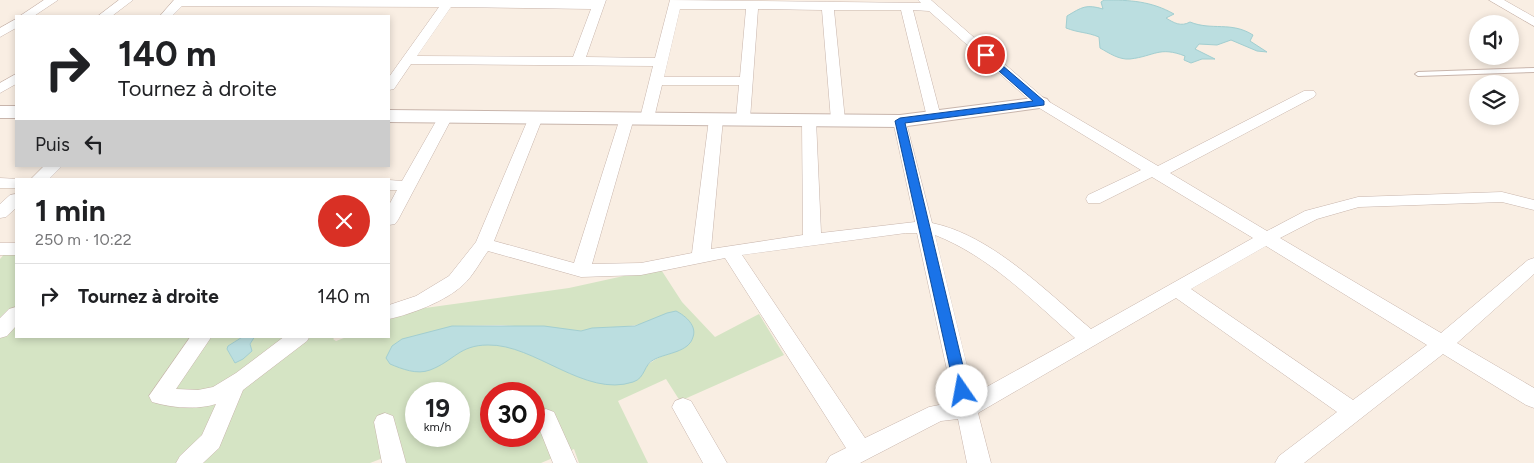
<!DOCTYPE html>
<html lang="fr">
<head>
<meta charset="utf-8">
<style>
	body { margin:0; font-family:Figtree,sans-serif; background:#f2f2f2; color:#202124; height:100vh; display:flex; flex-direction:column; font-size:19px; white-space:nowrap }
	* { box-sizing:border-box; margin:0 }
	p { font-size:16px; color:#757577 }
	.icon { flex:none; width:28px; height:28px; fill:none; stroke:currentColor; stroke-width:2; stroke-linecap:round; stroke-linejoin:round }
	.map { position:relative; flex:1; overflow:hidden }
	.sheet { position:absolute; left:15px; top:178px; width:375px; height:160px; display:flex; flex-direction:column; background:#fff; border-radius:0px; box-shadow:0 2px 8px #0003 }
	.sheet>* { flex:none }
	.hud { position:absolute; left:15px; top:15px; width:375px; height:152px; border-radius:0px; box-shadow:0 2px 8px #0003; background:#fff; color:#202124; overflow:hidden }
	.tools { position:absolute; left:1469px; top:15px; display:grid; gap:10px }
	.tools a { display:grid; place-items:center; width:50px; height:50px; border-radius:50%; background:#fff; box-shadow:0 2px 8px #0003; font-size:25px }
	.speed { position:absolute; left:405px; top:382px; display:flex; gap:10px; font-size:25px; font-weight:700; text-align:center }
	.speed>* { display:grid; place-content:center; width:65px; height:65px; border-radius:50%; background:#fff; box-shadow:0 2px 8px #0003; line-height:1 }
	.speed small { font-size:12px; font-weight:400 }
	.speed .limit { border:8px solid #d22; background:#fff; color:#111 }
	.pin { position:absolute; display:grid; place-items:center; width:42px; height:42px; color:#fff; margin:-21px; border:2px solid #fff; border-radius:50%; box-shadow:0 1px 5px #0007 }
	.me { position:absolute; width:55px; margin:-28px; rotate:348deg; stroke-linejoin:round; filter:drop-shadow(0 0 4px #0008) }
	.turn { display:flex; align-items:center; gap:18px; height:105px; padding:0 20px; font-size:22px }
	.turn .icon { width:65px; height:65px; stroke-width:2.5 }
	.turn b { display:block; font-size:35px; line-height:42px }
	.then { display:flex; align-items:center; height:48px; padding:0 20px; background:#0003; gap:10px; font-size:19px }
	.round { display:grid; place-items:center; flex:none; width:52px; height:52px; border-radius:26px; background:#f2f2f2 }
	.head { display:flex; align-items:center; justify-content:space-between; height:85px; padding:0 20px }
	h1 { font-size:30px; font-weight:700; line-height:38px }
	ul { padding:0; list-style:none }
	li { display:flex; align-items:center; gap:15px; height:65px; padding:0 20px; border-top:1px solid #e0e0e0 }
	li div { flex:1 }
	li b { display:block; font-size:19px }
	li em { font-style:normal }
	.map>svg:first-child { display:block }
	.green { fill:#d5e4c4; fill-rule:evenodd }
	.water { fill:#bbdee0; stroke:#a2ced0 }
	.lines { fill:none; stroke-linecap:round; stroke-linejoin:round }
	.service-casing { stroke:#c8b5ac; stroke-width:2 }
	.minor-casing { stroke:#c8b5ac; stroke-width:1 }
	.tertiary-casing { stroke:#c8b5ac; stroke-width:2 }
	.service { fill:#fff; fill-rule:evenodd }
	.minor { fill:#fff; fill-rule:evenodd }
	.tertiary { fill:#fff; fill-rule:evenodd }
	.route { fill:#1a73e8; stroke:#114b97 }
</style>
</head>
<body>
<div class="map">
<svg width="1534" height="463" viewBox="0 0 1534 463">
	<rect width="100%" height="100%" fill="#f9eee3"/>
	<path class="green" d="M16,244V336H244L234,342L227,349L233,360L250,347L251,340L255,336H336L333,339L336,341L349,336H389V313L569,288L660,268L682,302L715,337L759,314L784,355L680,401L666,379L618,401L648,463H579L574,449L541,463H384L383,458L370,463H0V259L12,245ZM648,322L662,356C647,362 638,377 622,383C617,385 608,384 603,383C559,378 518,335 472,346C465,348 458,353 452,357V326L501,325L581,331C603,326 626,329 648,322ZM416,394H459V436H416ZM491,394H534V436H491Z"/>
	<path class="water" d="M1104,0C1130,0 1151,1 1174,14L1166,18C1174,23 1181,27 1190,22C1212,31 1231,21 1253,35L1250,41L1267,52L1257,51L1231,40L1217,45L1199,44L1195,49L1215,59H1202L1191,63L1184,60L1185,56C1159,46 1155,56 1130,59C1119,60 1109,53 1100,48L1099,37C1087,32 1079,33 1066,28L1067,16C1082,7 1086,4 1103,9L1101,2Z
		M676,311C686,316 697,326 693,337C689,352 667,353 655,359C643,364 646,378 633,382C585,398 535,344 488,345C459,345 454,361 430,370C417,375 402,369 390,364L386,358L392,346L402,339L452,326H544L581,331L592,328L635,326L667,313Z
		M244,336H255L250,344L252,351L243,359L235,363L227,349L228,346Z"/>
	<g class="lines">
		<defs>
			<path id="service" d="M1534,68V72L1418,76L1415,74L1418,72Z"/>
			<path id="minor" d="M44,0H58L34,16H20Z
				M119,0H133L112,16H98Z
				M174,0H606L586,57L655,58L670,0L921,3L918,0H931L1046,100L1158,166L1304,91H1314L1316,94L1314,97L1170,173L1267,231L1305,211L1358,197L1502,192L1534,200V210L1502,202L1359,207L1317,219L1280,238L1441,333L1528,260L1534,258V274L1457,343L1534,388V408L1526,405L1443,354L1304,463H1275L1279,456L1337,412L1176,298L978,413L991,463H967L958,419L941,421L860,463H826L830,456L846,448L725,258L641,275L581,277L488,251C480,262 473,276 463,285C446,301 412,314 389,319V305L416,296L449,276L476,242L529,117L531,114H541L543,117L494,241L574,263L620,118L622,115H632L634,118L592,264L641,263L692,253L709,119L711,116H721L723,119L711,249L803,235L802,120L804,117H814L816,120L821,233L915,222L893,121L895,118H905L932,223C991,235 1046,291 1091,329L1253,238L1152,177L1100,203H1088L1086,199L1088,195L1141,170L1036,106L929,11L913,10L941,117L939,120H929L927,117L901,10H834L845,120L843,123H833L831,120L822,10L758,9L750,119L748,122H738L736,119L739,85H662L654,118L652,121H642L640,118L653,66L411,64L394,89L389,90V77L439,7L182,6L172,16H160ZM451,7L591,9L573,57L417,56ZM680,9H746L740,77H664ZM906,233H917L954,402L929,407L865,438L742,255ZM935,235C989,256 1032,300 1075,338L974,394ZM1266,246L1427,345L1353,400L1191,289Z
				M1489,0H1504L1534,17V26Z
				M16,19V28L0,37V28Z
				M16,74V84L0,93V83Z
				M446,112L451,113L453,116L398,220L395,224L389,225V205L397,190H389V180L402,181L439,116L441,113Z
				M44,166H62L49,179H31Z
				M0,178L19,179H16V188H0Z
				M16,194V208L6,217L0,218V204L10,195Z
				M0,243H16V255H0Z
				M16,307V326L7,336L0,338V318L9,309Z
				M191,336H212L176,389L198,390L213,387L236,373L285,336H310L307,341L243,390L219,448L203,463H176L180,456L202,435L216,404C196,410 172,408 152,402L149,396Z
				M683,398L691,401L727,463H703L672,407L675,401Z
				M546,409L554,412L577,463H553L535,418L538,412Z
				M385,413L393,416L406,463H382L374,422L377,416Z"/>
			<path id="tertiary" d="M1041,97L1047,99L1050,103L1047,107L900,127L389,122V110L900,115Z
				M0,106H16V118H0Z"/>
		</defs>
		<use href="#service" class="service-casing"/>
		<use href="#minor" class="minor-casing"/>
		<use href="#tertiary" class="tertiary-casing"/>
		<use href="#service" class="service"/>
		<use href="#minor" class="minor"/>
		<use href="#tertiary" class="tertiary"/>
	</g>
	<path class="route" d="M983,54H989L1044,101V105L905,123L969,391L967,395L962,396L957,395L955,391L895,121L900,118L1033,101L983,57Z"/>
</svg>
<div class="tools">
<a><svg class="icon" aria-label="sound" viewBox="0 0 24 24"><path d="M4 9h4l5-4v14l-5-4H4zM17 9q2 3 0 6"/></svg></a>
<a><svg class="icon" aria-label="layers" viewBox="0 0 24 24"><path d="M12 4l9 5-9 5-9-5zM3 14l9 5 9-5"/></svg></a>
</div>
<div class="speed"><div>19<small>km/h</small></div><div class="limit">30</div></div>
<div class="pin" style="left:986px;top:55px;background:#d93025"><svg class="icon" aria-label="arrive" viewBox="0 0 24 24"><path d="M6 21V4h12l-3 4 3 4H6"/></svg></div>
<svg class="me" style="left:962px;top:391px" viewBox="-20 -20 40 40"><circle r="19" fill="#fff"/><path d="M0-13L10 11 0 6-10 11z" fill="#1a73e8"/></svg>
<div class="hud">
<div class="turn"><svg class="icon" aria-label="right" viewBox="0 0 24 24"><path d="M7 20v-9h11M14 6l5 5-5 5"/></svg><div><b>140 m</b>Tournez à droite</div></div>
<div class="then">Puis<svg class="icon" aria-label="left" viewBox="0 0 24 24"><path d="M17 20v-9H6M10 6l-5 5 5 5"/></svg></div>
</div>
<section class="sheet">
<div class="head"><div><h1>1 min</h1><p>250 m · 10:22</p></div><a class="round" style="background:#d93025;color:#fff"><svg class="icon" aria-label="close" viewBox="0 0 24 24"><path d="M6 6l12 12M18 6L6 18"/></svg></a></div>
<ul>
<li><svg class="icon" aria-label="right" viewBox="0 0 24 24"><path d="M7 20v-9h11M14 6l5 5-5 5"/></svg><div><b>Tournez à droite</b></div><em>140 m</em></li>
</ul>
</section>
</div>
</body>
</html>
